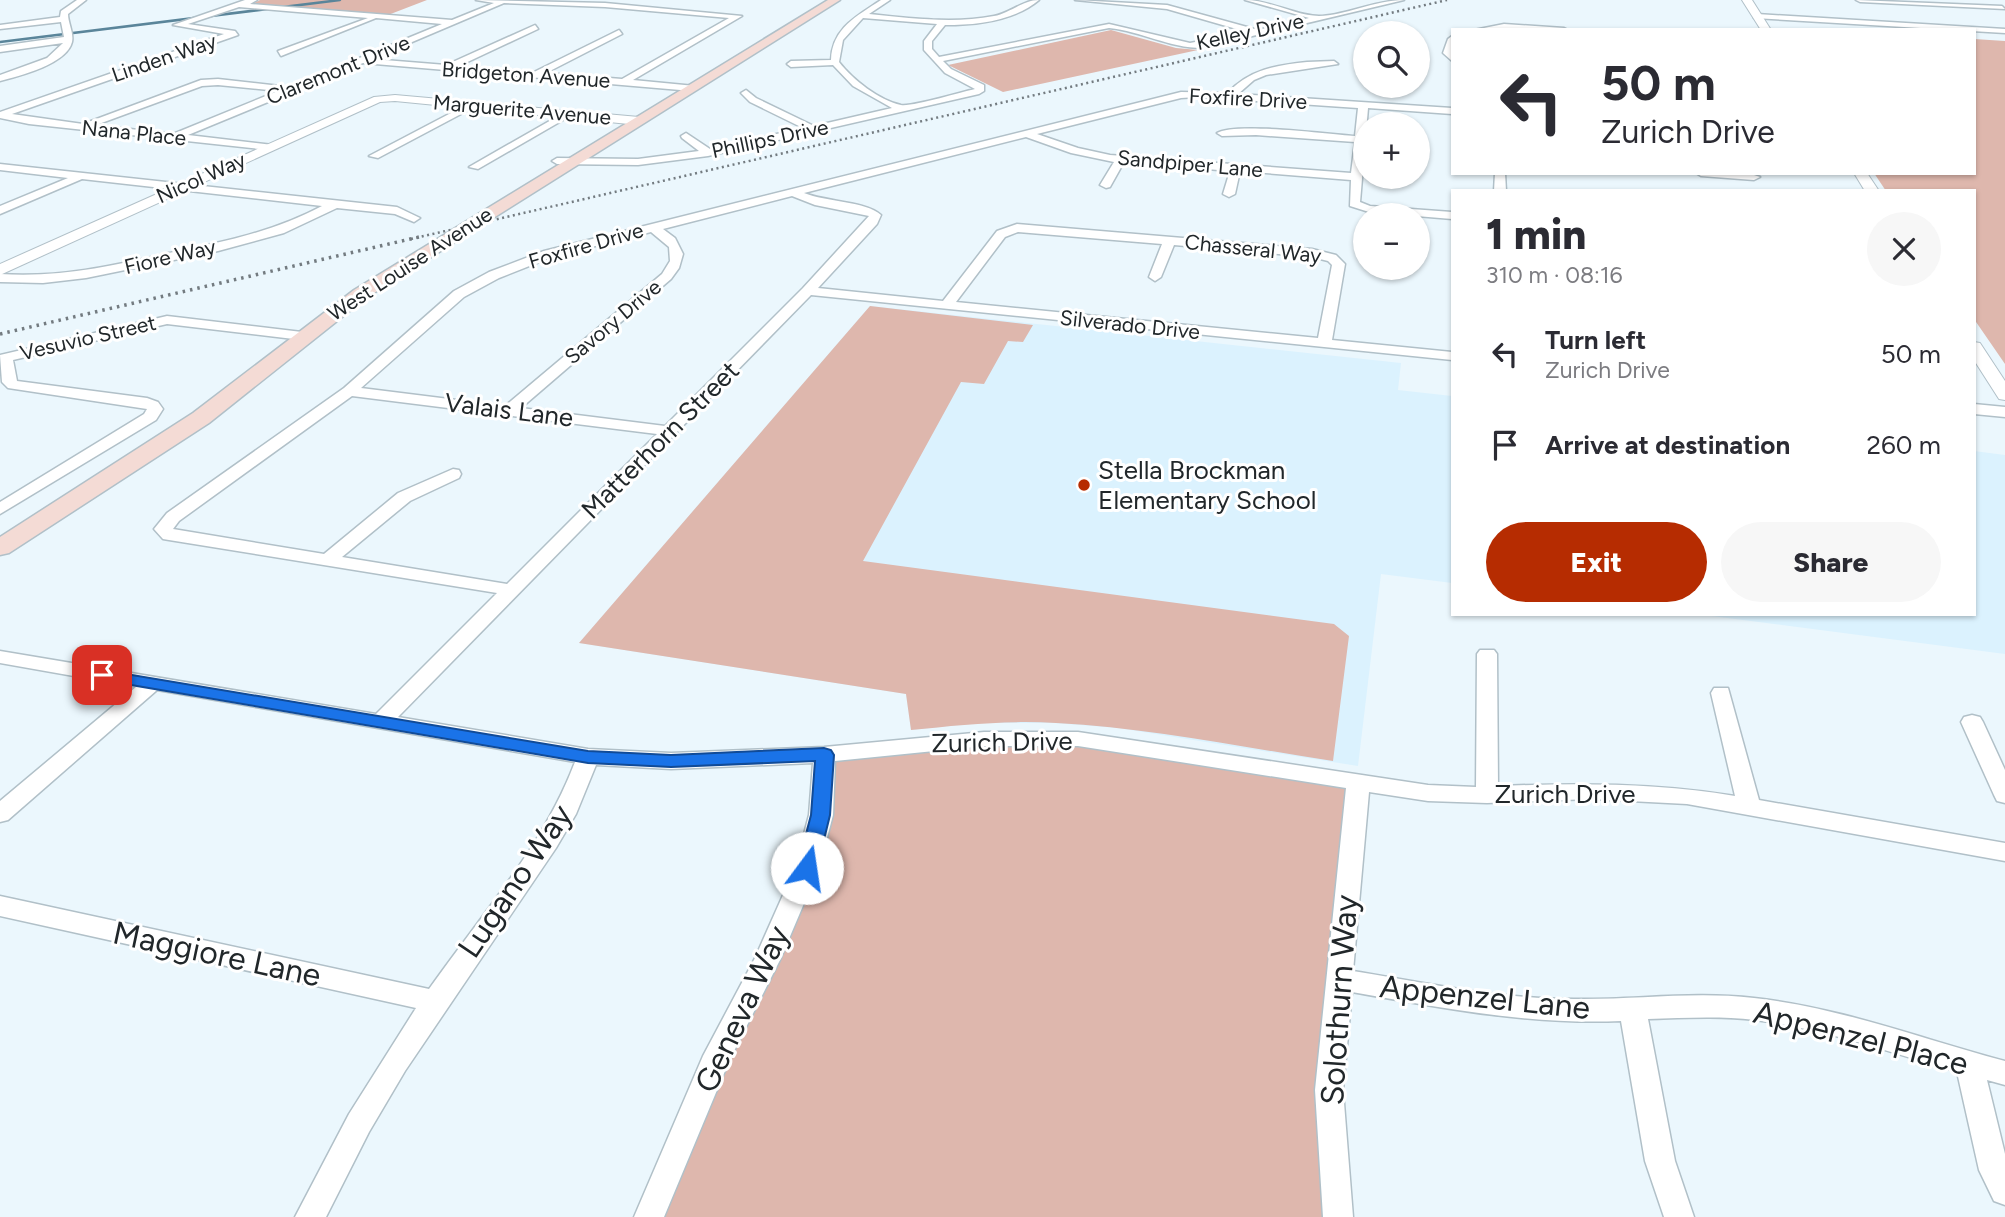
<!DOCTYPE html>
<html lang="en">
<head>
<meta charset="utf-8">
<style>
	body { margin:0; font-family:Figtree,sans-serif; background:#f7f7f7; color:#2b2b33; height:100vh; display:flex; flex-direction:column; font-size:26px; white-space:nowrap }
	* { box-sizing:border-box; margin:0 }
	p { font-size:23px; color:#7c7c81 }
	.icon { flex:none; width:38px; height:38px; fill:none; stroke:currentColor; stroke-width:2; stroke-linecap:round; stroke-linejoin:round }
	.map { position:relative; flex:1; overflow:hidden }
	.sheet { position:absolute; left:1451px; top:189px; width:525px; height:427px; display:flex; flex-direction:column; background:#fff; border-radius:0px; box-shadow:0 2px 5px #0004 }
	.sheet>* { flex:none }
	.hud { position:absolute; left:1451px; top:28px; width:525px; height:147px; border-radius:0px; box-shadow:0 2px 5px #0004; background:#fff; color:#2b2b33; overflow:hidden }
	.controls { position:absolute; left:1353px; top:21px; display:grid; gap:14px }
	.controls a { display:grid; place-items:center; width:77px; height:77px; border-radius:50%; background:#fff; box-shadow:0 2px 5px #0004; font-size:35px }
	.pin { position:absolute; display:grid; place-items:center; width:60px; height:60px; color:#fff; margin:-30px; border-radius:14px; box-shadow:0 4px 10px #0006 }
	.me { position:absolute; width:77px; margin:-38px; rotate:14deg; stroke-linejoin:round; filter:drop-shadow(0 0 5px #0008) }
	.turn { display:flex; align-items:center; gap:24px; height:147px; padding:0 35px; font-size:32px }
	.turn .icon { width:91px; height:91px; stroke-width:2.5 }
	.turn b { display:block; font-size:49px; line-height:60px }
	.round { display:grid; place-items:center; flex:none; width:74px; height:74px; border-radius:37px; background:#f7f7f7 }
	.headline { display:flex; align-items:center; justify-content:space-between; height:119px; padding:0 35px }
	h1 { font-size:42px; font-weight:800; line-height:52px }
	.action { display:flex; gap:14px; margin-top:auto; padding:14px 35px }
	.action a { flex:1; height:80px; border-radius:42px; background:#b62c01; color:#fff; font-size:28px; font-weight:800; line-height:80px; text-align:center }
	.action a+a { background:#f7f7f7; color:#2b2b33 }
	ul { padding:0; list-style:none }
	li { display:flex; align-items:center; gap:21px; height:91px; padding:0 35px }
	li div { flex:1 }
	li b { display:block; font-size:26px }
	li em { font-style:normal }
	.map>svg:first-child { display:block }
	.built { fill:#dbf2fe }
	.green { fill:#deb7ad }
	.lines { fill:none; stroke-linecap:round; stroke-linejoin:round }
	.stream { stroke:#5a859a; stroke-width:2.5 }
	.minor-casing { stroke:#b1c0c8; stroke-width:3 }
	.tertiary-casing { stroke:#b1c0c8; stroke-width:2 }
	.secondary-casing { stroke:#b1c0c8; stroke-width:3 }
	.minor { fill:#fff; fill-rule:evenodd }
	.tertiary { fill:#fff; fill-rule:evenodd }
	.secondary { fill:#f4dbd5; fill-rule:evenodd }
	.rail-far1 { stroke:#737b80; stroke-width:2.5; stroke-dasharray:2 3.5; stroke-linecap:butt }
	.rail { stroke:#737b80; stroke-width:3.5; stroke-dasharray:2.5 5; stroke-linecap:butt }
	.route { fill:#1a73e8; stroke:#114b97; stroke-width:2 }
	.poi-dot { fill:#b62c01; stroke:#fff; stroke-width:2.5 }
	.labels { text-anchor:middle; stroke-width:6; stroke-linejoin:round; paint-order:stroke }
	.far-street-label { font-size:21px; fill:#21272a; stroke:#fff }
	.street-label { font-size:26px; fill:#21272a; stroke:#fff }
	.poi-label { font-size:26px; fill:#21272a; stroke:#fff; text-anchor:start }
	.near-street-label { font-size:32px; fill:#21272a; stroke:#fff }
</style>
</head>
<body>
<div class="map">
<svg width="2005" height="1217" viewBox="0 0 2005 1217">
	<rect width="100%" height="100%" fill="#ebf7fd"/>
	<path class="built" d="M870,306L1401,363L1398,390L1452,396V583L1381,574L1358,766L1118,728L1054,723H979L911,730L906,694L579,643Z
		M1974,451L2005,455V654L1696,614H1974Z"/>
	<path class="green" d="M260,0H427L388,15L252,4Z
		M1111,30L1176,48L1198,50L1003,92L948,65Z
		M1974,39L2005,41V364L1974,319V191H1886L1874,173H1974Z
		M870,306L1033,325L1023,342L1008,341L984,384L961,382L863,561L1334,624L1349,636L1333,761C1241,747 1149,728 1056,723C1007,720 959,725 911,730L906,694L579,643Z
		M1078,739L1358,783L1338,979V1217H649L807,868L824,755Z"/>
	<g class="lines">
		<path class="stream" d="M0,42L340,0"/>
		<defs>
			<path id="minor" d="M77,0H86L68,14C68,23 74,33 72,42C67,64 19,76 0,81V75L47,58L63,43L0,52V46L64,37L61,22L0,29V25L60,17L61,11Z
				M245,0H257L250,4L452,20L494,3L476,0L605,3L742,16L633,80L695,86V90L692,91L363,63L188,135L273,145V149L269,150L29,124L0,118V112L224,34L173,25ZM504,3L605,7L729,18L622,79L546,73L622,34L619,30L534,72L459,66L538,29L535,25L446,65L372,59ZM239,7L368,18L278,51L281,56L376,18L442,24L289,87L218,79L201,80L83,124L12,114L238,35L235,31L188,24ZM218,85L278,91L173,134L96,125L202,86Z
				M881,0H890L869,14C910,18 953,24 994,16C1010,13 1023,0 1039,0C1014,21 977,25 945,25L932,41V49L939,57L1109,24L1190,43L1247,32L1167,9L1075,0L1167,5L1258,30L1309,18L1245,0C1270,0 1296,16 1319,16C1344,16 1375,0 1404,0L1202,48C1169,48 1141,31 1109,28L943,61L951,69L984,85V91L979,94L708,156L638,165L557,164L552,161L557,158L638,159L699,151L682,138L681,136L686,133L710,149L803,128L750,102L741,93L746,90L756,98L814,126L892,108L853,86L833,65L791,67L787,64L791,61L831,60C832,28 857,16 881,0ZM863,18L937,24L924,41V50L945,73L975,89C961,92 912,107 901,105C879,100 853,80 839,62L843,40Z
				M1856,0L2002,6L2005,9L1860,2Z
				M1757,14L2005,29V33L1754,18Z
				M1504,24L1564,28L1568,30H1474Z
				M1452,36V61L1443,53L1448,39Z
				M1307,62L1334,61L1338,64L1266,75L1254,80L1238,94L1452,108V114L1368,108L1360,202L1370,206L1452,212V219L1369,212L1350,206L1351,180L1240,171L1235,194L1229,197L1223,194L1230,171L1124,162L1110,187L1106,188L1100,185L1114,162L1071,153L1026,137L804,193C826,202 866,201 881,215L877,224L818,288L943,301L997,231L1017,224L1312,249L1336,255L1345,264L1332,340L1452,352V360L811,295L398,717L588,749L671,753L824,747L984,732H1078L1428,785L1476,787L1477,654L1480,650H1494L1497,654L1498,786C1578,783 1656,783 1735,796L1711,693L1714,688H1728L1759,800L2005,843V861L1687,804L1591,799L1487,803L1428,801L1369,792L1353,971C1426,983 1500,999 1574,999C1634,1000 1694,991 1754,998C1839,1007 1922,1039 2005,1061V1085L1987,1080L2005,1154V1205L1994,1201L1979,1170L1957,1072C1890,1052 1824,1029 1755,1020C1720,1016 1684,1018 1648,1019L1675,1161L1694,1217H1664L1645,1161L1621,1021C1530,1025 1441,1008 1352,992L1343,1090L1353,1217H1323L1315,1090L1346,788L1078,746H984L835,761L833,815L819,868L780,960L730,1059L664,1217H634L703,1056L755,958L795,868L809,815L813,763L671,769L596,765L576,814L556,848L405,1071L369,1132L326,1217H295L349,1114L416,1008L0,916V896L429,989C481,915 543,847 575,762L157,690L8,820L0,822V801L136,687L0,663V651L376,714L497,593L169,540L163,539L154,529L167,513L344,388L454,291L489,272L544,251L1181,92L1228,93C1248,70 1277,65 1307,62ZM1197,97L1358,108L1355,136C1330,134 1233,122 1217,133L1222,136L1256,135L1355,142L1351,173L1110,155L1078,148L1037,134L1181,98ZM792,196L815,205L869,216L803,288L665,426L521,408L671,279L679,268L683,254L675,238L663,229ZM651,232L669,247L670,261L662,274L505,406L361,388L464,297L499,278L552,257ZM1018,232L1162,244L1149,277L1155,281L1161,277L1174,245L1312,257L1328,261L1332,265L1318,338L956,302L1005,237ZM352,396L657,434L507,584L342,557L410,501L459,478L461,474L459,470L453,469L398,493L324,554L173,529L179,521Z
				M470,103L478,105L378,158L369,156Z
				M567,111L572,114L570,116L478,169L469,167Z
				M0,164L397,207L420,218L414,222L395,214L337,208L284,233L218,251L86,278L43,283L0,282V274C58,278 113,266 169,253C223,242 273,232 322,206L82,179L0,214V206L68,178L0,170Z
				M1495,173H1505L1506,191H1494Z
				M1696,173H1748L1760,177L1754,180L1701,176Z
				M167,316L302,332L309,336L302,340L167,324L13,360L17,381L147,398L158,402L163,409L156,420L0,514V502L144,414L147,409L8,388L2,382L0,355Z
				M1974,404L2005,407V417L1974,414Z
				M1972,715L1980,717L1983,722L2005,770V803L1997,801L1994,795L1961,722L1964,717Z"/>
			<path id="tertiary" d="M1742,0H1752L1771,30H1761Z
				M395,95L639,117L645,121L639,125L395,101L380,102L0,275V264L374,97Z
				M1854,173H1867L1879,191H1865Z
				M1974,342L1980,343L2005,381V400L1999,399L1974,360Z"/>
			<path id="secondary" d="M828,0H840L366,298L209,423L9,553L0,555V537L193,413L354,290Z"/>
		</defs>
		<use href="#minor" class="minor-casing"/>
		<use href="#tertiary" class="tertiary-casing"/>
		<use href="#secondary" class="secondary-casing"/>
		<use href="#minor" class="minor"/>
		<use href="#tertiary" class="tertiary"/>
		<use href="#secondary" class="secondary"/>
		<path class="rail-far1" d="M411,239L1447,0"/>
		<path class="rail" d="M0,334L419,237"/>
	</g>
	<path class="route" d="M102,670L588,751L671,755L824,748L831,750L834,755L830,815L817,868L814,873L807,875L800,873L797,868L811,815L815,761L671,767L588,763L96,679L93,675Z"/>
	<circle class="poi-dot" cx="1084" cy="485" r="7"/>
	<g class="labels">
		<g class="far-street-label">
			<text transform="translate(1250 32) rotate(-12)" y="7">Kelley Drive</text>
			<text transform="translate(164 58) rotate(-19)" y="7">Linden Way</text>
			<text transform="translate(338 70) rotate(-22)" y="7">Claremont Drive</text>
			<text transform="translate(526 75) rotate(4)" y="7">Bridgeton Avenue</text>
			<text transform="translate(1248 99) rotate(3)" y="7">Foxfire Drive</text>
			<text transform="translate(522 110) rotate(5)" y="7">Marguerite Avenue</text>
			<text transform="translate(134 133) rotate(6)" y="7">Nana Place</text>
			<text transform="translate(770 139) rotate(-12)" y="7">Phillips Drive</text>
			<text transform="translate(1190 164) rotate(5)" y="7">Sandpiper Lane</text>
			<text transform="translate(201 178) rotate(-24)" y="7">Nicol Way</text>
			<text transform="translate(586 246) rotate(-16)" y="7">Foxfire Drive</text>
			<text transform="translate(1253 249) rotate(6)" y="7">Chasseral Way</text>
			<text transform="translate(170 257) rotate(-13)" y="7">Fiore Way</text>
			<text transform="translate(410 264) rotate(-33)" y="7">West Louise Avenue</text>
			<text transform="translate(613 322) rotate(-40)" y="7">Savory Drive</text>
			<text transform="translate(1130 325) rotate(6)" y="7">Silverado Drive</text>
			<text transform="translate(88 338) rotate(-13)" y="7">Vesuvio Street</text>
		</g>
		<g class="street-label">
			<text transform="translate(509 410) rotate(7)" y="9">Valais Lane</text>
			<text transform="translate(660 440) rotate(-45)" y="9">Matterhorn Street</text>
			<text transform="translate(1002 742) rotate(-1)" y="9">Zurich Drive</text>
			<text x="1565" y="803">Zurich Drive</text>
		</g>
		<g class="poi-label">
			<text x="1098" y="479">Stella Brockman<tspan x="1098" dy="30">Elementary School</tspan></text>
		</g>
		<g class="near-street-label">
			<text transform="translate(515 881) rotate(-56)" y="11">Lugano Way</text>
			<text transform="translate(217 954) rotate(12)" y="11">Maggiore Lane</text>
			<text transform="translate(1485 997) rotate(6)" y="11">Appenzel Lane</text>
			<text transform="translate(1339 1000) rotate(-86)" y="11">Solothurn Way</text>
			<text transform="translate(742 1009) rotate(-65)" y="11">Geneva Way</text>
			<text transform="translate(1861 1038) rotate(14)" y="11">Appenzel Place</text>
		</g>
	</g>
</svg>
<div class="controls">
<a><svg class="icon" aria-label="search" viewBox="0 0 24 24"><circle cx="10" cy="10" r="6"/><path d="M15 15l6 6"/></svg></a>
<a>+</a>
<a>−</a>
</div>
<div class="pin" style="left:102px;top:675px;background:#d93025"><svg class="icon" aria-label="arrive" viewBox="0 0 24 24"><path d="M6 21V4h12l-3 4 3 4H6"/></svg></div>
<svg class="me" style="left:807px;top:868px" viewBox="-20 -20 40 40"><circle r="19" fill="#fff"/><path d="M0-13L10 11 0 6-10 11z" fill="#1a73e8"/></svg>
<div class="hud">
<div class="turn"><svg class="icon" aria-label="left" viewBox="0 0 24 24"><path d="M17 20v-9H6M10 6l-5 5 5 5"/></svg><div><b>50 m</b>Zurich Drive</div></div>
</div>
<section class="sheet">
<div class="headline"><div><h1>1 min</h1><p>310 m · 08:16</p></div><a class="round"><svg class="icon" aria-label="close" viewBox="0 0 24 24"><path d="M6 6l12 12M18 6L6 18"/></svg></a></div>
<ul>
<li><svg class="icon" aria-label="left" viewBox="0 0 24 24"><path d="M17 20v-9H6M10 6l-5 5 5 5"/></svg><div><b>Turn left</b><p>Zurich Drive</p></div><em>50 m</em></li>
<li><svg class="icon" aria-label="arrive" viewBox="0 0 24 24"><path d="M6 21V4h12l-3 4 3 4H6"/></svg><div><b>Arrive at destination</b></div><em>260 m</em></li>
</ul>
<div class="action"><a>Exit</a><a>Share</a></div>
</section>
</div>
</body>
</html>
